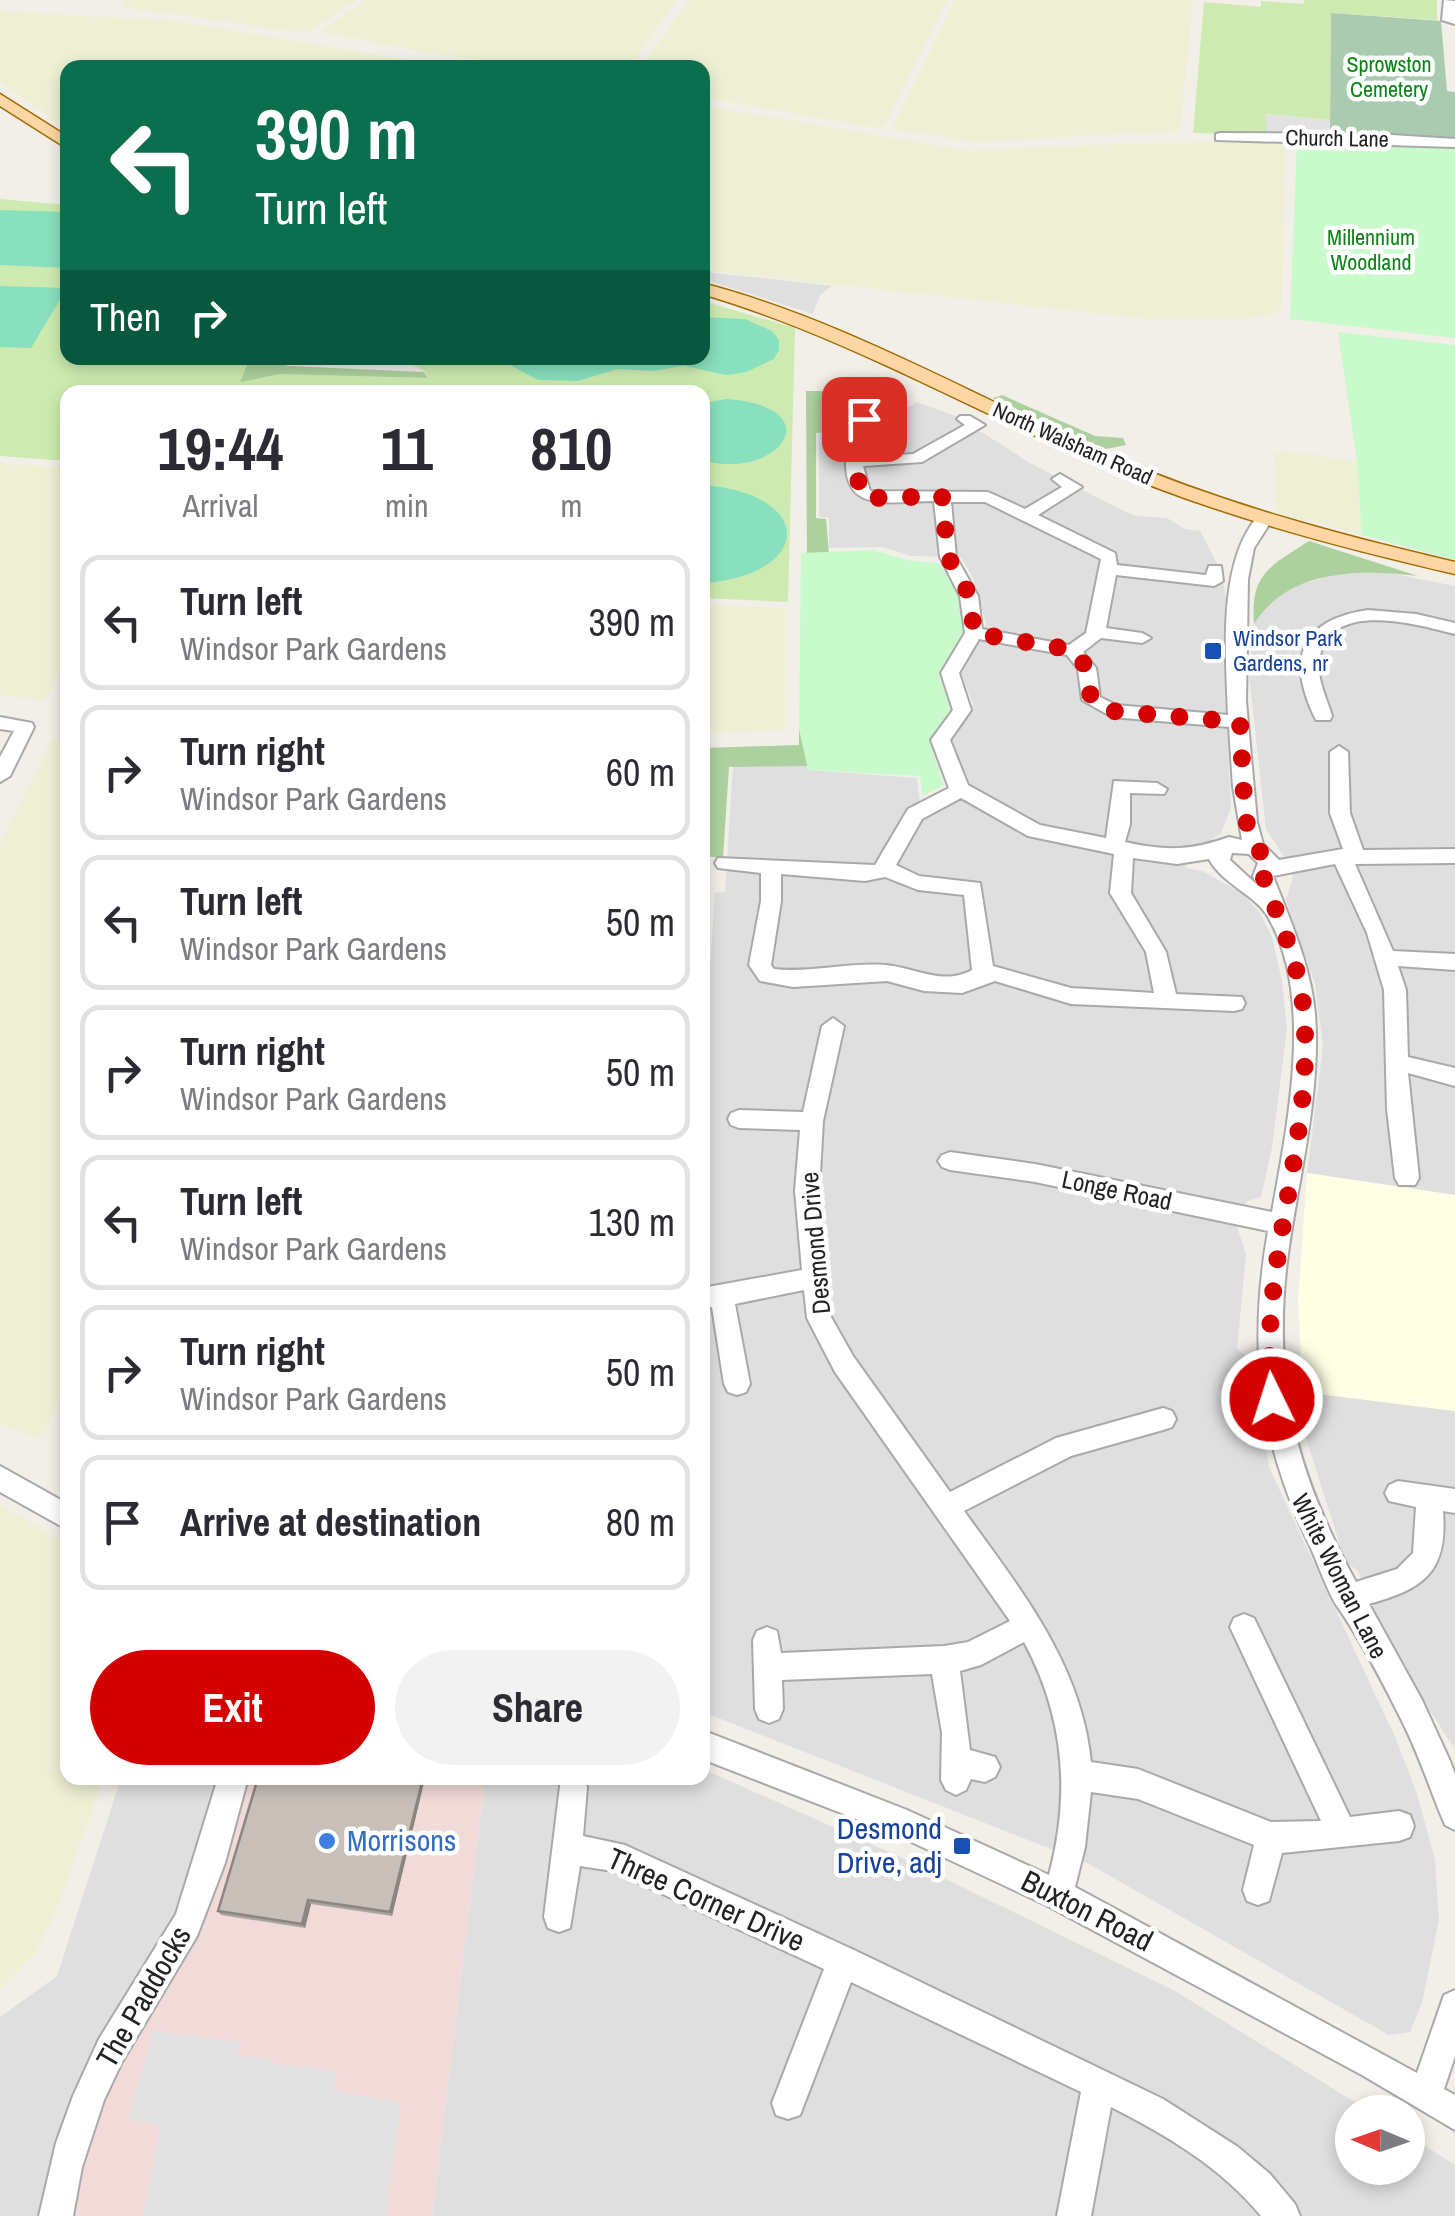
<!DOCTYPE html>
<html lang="en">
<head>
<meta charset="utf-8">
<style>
	body { margin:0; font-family:"Archivo Narrow",sans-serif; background:#f2f2f3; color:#2b2b33; height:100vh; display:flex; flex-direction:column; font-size:38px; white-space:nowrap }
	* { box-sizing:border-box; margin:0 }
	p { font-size:32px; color:#7c7c81 }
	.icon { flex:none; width:55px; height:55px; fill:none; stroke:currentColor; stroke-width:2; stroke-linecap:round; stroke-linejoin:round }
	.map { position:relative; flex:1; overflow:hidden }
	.details { position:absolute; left:60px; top:385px; width:650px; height:1400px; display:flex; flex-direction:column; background:#fff; border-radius:20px; box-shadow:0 5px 15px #0003 }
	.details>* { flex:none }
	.top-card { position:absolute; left:60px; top:60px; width:650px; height:305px; border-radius:20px; box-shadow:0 5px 15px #0003; background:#0b6e4f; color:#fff; overflow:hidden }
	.needle { width:65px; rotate:272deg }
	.buttons { position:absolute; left:1335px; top:2095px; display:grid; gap:20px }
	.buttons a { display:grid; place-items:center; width:90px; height:90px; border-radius:50%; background:#fff; box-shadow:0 5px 15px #0003; font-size:50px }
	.pin { position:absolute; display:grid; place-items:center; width:85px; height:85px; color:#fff; margin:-42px; border-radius:20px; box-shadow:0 5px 15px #0006 }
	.me { position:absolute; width:110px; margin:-55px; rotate:356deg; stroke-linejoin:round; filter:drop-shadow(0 0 8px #0008) }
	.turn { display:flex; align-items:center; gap:35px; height:210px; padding:0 30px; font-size:45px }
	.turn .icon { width:130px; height:130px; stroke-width:2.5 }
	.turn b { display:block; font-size:70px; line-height:85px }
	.then { display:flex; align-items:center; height:95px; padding:0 30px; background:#0003; gap:20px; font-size:38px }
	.eta { display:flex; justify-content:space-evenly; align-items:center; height:170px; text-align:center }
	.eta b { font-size:60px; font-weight:700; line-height:70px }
	.cta { display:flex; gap:20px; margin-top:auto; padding:20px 30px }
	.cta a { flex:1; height:115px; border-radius:60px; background:#d40000; color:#fff; font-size:40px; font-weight:700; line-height:115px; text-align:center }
	.cta a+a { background:#f2f2f3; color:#2b2b33 }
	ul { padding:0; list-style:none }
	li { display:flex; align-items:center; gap:30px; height:135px; margin:0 20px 15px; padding:0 10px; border:5px solid #e1e1e2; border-radius:20px }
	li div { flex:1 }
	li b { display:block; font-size:38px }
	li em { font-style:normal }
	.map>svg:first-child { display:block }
	.residential { fill:#e0dfdf }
	.commercial { fill:#f2dad9 }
	.education { fill:#ffffe5 }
	.farmland { fill:#eef0d5 }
	.grass { fill:#cdebb0 }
	.forest { fill:#add19e }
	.cemetery { fill:#aacbaf }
	.park { fill:#c8facc }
	.pitch { fill:#88e0be }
	.parking { fill:#e2e2e2 }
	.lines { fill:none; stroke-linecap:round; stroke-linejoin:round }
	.minor-casing { stroke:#a9a9a9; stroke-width:4 }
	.major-casing { stroke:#a06b00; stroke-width:3 }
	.minor { fill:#fff; fill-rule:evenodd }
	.major { fill:#fcd6a4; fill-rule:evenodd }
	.wall { fill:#aba49e }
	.shaded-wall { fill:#8b8681 }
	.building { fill:#c7bfb8; stroke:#8b8681; stroke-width:2.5 }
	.route { stroke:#d40000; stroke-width:18; stroke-dasharray:0 32.4 }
	.transit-dot { fill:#1a4fb4; stroke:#fff; stroke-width:4 }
	.shop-dot { fill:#3f7fe0; stroke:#fff; stroke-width:4 }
	.labels { text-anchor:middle; stroke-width:9; stroke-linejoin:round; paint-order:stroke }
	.far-park-label { font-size:22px; fill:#0c8416; stroke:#fff }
	.far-street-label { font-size:22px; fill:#222; stroke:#fff }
	.far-transit-label { font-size:22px; fill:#164399; stroke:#fff; text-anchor:start }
	.street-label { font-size:25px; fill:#222; stroke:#fff }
	.near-transit-label { font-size:30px; fill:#164399; stroke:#fff; text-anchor:end }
	.near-shop-label { font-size:30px; fill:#366cbe; stroke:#fff; text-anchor:start }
	.near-street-label { font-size:30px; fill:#222; stroke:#fff }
</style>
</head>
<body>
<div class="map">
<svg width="1455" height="2216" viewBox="0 0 1455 2216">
	<rect width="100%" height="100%" fill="#f2efe9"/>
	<path class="residential" d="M703,272L753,277L832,286L820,295L813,314L703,279Z
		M917,402L958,417L1030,463L1120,509L1136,516L1167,518L1185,529L1200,531L1221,571L1226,598L1223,651L1231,808L1221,833L1205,845L1184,849L1186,868L1202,871L1242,893L1260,913L1272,937L1282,981L1287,1029L1272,1148L1261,1197L1247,1201L1236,1224L1246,1254L1237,1349L1253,1361L1269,1467L1396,1739L1417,1794L1435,1860L1439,1920L1422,2003L1410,2032L1389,2035L1089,1864L703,1712L702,1014L707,1013L715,893L725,892L733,764H806L808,770L917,778L920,802L968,778L949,741L973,704L960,670L981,638L986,624L973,578L961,557L911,556L883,547L829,548V518L819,517V430H828L829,403L909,407Z
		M1379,571L1455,586V1195L1307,1173L1323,1046L1315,984L1286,901L1294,872L1266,829L1249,675L1254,624L1266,605L1293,587L1340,573Z
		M1303,1392L1455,1411V1749L1392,1653L1358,1571L1345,1561L1306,1438Z
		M703,1769L909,1861L1175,1991L1371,2112H1352V2168H1408V2135L1455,2165V2216H432L485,1778H702Z
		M121,1778H225L174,1928L41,2216H0V2017L57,1976Z"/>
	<path class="commercial" d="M225,1778H485L432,2216H41L174,1928Z"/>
	<path class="education" d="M1307,1173L1455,1195V1411L1303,1392L1298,1301Z"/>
	<path class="farmland" d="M125,0H356L308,32H297L123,7Z
		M366,0H677L629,67L538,68L420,52L320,31Z
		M689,0H948L885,126L875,128L703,97L702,68L641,67Z
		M955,0H1193L1180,131L976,142L891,129Z
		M0,11L177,21L451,67L68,68L67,131L0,82Z
		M702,105L970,151L1135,143L1282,142L1285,144L1282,308L1277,313L1243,319H1149L703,270Z
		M1274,452L1314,454L1357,462L1362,535L1277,513Z
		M0,463L67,468V661L45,701L0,695Z
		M703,604L785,608V730L703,734Z
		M53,738L68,740V1373L42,1439L0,1424V844Z
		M0,1505L67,1543L68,1778H104L55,1914L35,1953L0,1989Z"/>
	<path class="grass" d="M1305,0H1437V20L1331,13L1330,120L1267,114L1266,134L1193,133L1204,2L1261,7V1L1303,4Z
		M0,199L67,205L68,358H250L241,381L279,374L428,378L426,372L400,358H702L703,301L795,328L788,602L703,598L702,392H68L67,461L0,456Z"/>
	<path class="forest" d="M250,358L289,366L424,372L428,378L279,374L240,382Z
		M806,391H825V432L816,433V518L826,519L829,554L807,566Z
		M1002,395L1095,436L1123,438L1126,445L1101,450L1006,408L993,398Z
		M1309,541L1418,576C1360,569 1288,569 1254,624C1250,574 1270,566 1309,541Z
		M799,729L820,742L816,766L729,767L723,858L703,856L702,748L799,745Z"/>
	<path class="cemetery" d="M1331,13L1441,21L1447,91L1455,92V142L1330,134Z"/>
	<path class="park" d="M1297,139L1455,147V338L1290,319Z
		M1338,332L1455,345V560L1362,535L1357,462Z
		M872,550L911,561L939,563L959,595L964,632L939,678L954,706L930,745L944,785L923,796L920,776L808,770L799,729L801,553Z"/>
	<path class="pitch" d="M0,210L67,212V268L0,265Z
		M0,286L67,288L31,348L0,347Z
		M703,317L745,319L772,331L779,340V350L774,359L746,372L727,375L684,366L652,371L617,369L578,381L538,380L506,363L478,358H702Z
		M726,399C831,406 783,480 703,461V403Z
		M703,485C816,494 814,575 703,583Z"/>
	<path class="parking" d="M1266,114L1330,120V134H1266Z
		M153,2031L241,2042L238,2056L273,2058L272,2064L337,2070L334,2091L401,2102L386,2216H143L161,2126L128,2118Z"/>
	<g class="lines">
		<defs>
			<path id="minor" d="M1444,0L1455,1V24L1442,20Z
				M1220,133L1376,134L1455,139V147L1216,140V134Z
				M864,414L869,416L872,426L863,457L913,454L965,425L957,419L960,416H970L985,425L922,462L863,466L870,491L988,492L1025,509L1062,487L1052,479L1060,474L1082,487L1038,515L1115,553L1117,565L1206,575L1209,566H1221L1223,581L1214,586L1116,575L1106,628L1142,633L1151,638L1142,643L1101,638L1083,652L1096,668L1100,697L1116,705L1228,715C1226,656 1217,563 1258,516H1270L1272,520L1254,548L1248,579L1246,701L1257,822L1263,844L1279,860L1343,849L1330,813V752L1339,746L1348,752L1350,813L1363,850L1455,849V863L1355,864L1393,951L1455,954V970L1398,966L1406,990L1408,1057L1455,1068V1086L1408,1073L1419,1178L1415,1185H1399L1395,1178L1387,1109L1384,990L1367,933L1335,864L1273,876C1290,920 1311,966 1315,1014C1321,1095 1299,1175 1288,1254C1271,1379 1296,1473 1356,1582L1397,1569L1413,1553L1416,1507L1389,1501L1385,1493L1389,1485L1398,1481L1455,1489V1513L1443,1511C1448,1573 1423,1589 1369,1604L1422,1700L1450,1761L1455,1774V1830L1445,1825C1430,1790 1419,1754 1401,1719C1382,1681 1361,1640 1337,1606C1329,1595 1316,1559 1309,1544C1258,1437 1248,1347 1268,1231L1035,1182L950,1170L942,1167L938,1161L942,1155L950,1152L1035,1164L1272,1212C1287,1127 1315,997 1268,917C1255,894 1223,885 1209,859L1177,864L1133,858L1131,893L1166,952L1176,994L1242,997L1245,1003L1242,1009L1234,1011L1071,1004L995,981L962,993L924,991L887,981L793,987L760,981L749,965L761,901V873L718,868L715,863L718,858L875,865L908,809L949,788L931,740L953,710L941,673L965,633L960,596L940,557L934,501C888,501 838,516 847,449C849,438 856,430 856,419ZM951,502H985L1101,559L1086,633L1069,645L982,629L978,596L956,557ZM979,639L1067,655L1078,669L1082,700L1112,717L1229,727L1233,787L1242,840L1229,837C1190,851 1166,851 1125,842L1130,824V793L1164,794L1167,789L1157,783L1114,781L1106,838L1040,825L968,785L950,740L971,710L959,673ZM961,798L1028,836L1114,854L1110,893L1146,952L1154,993L1071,988L993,966L980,883L919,876L896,865L922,819ZM1232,853L1249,854L1258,863L1253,876L1256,884L1230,860ZM781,874L865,881L885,877L918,890L964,895L972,970C943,986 916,968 886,965C849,962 811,973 774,969L771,965L781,901Z
				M1368,610L1416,614L1455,623V634C1415,624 1326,598 1319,662C1317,680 1327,699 1332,716L1330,720H1316C1286,660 1299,620 1368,610Z
				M0,717L32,723L34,727L10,776L0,782V757L14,731L0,729Z
				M833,1018L844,1026L823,1121L819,1191L831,1317L853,1356L950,1492L1056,1438L1163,1408L1172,1411L1176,1419L1172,1427L1163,1430L1071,1456L964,1511C1020,1589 1081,1663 1091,1762L1138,1769L1271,1822L1321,1821L1230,1627L1234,1618L1244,1614L1254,1618L1350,1817L1399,1811L1410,1815L1414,1826L1410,1837L1399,1841L1282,1853L1269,1901L1258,1905L1247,1901L1243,1890L1254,1845L1138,1799L1091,1792L1085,1847L1075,1887L1417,2073L1444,1995L1455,1990V2056L1444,2089L1455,2095V2130L1362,2075L1046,1905L890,1832L702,1759V1730L907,1810L1049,1875C1071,1793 1064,1716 1024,1642L981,1665L960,1671L970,1750L995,1757L1000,1767L995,1777L985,1782L971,1779L966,1790L956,1795L946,1790L941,1780L942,1733L932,1674L782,1680L783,1709L779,1719L769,1723L759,1719L755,1709L753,1640L757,1631L767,1627L777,1631L781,1653L944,1646L968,1642L1010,1621L835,1372L807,1318L804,1290L735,1304L750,1384L746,1392L737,1395L728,1392L724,1384L712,1307L702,1308V1288L802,1270L795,1191L800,1130L739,1128L731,1125L728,1119L731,1113L739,1110L803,1112L822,1026Z
				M0,1466L68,1504V1530L0,1492Z
				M218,1778H248L225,1863L197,1936L122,2062L104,2100L82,2167L73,2216H39L56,2143L73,2096L99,2039L176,1914Z
				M561,1778H583L587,1787L583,1836L625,1845L854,1950L1163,2099L1238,2147L1270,2174L1295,2204L1300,2216H1261C1221,2167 1166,2135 1111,2107L1091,2216H1057L1081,2092L851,1982L800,2115L788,2119L776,2115L772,2103L824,1969L613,1871L580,1866L570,1928L559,1932L548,1928L544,1917Z"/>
			<path id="major" d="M0,94L68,137V149L0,106Z
				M702,283C848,321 977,399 1114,457C1224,504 1339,535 1455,562V574C1334,546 1214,514 1100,465C967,408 842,335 702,294Z"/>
		</defs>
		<use href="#minor" class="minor-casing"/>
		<use href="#major" class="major-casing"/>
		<use href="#minor" class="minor"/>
		<use href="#major" class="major"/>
	</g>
	<path class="wall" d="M425,1778L392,1916L311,1904L305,1928L221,1915L218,1911Z"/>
	<path class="shaded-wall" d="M423,1778H425L392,1916L390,1912Z
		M308,1900L311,1904L305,1928L302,1924Z"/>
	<path class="building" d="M258,1778H423L390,1912L308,1900L302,1924L218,1911Z"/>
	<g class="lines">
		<path class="route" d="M864,419V434L857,442L859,493L872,498L942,496L948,557L970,596L974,633L1073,650L1087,668L1091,700L1112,711L1240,722L1245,817L1254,846L1269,860L1263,876C1279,920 1300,965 1304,1014C1314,1143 1257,1269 1272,1399"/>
	</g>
	<g class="transit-dot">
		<rect x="1203" y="641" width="20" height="20" rx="5"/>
		<rect x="952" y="1836" width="20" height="20" rx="5"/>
	</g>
	<circle class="shop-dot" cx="327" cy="1841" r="10"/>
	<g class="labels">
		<g class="far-park-label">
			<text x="1389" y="72">Sprowston<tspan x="1389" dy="25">Cemetery</tspan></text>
			<text x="1371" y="245">Millennium<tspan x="1371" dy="25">Woodland</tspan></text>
		</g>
		<g class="far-street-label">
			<text transform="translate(1337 138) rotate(1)" y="8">Church Lane</text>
			<text transform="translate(1073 443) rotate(24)" y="8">North Walsham Road</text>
		</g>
		<g class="far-transit-label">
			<text x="1233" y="646">Windsor Park<tspan x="1233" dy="25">Gardens, nr</tspan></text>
		</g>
		<g class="street-label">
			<text transform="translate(1117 1190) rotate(12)" y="9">Longe Road</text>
			<text transform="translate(815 1243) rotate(-95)" y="9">Desmond Drive</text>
			<text transform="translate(1340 1576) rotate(63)" y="9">White Woman Lane</text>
		</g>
		<g class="near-transit-label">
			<text x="942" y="1839">Desmond<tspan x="942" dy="34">Drive, adj</tspan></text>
		</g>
		<g class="near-shop-label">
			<text x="347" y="1851">Morrisons</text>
		</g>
		<g class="near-street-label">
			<text transform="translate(706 1900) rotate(24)" y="10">Three Corner Drive</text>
			<text transform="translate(1087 1911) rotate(27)" y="10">Buxton Road</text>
			<text transform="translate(144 1997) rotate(-60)" y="10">The Paddocks</text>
		</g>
	</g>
</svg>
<div class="buttons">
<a><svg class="needle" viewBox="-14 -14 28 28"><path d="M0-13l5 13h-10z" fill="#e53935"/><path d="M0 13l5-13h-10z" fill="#7c7c81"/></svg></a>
</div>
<div class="pin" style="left:864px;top:419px;background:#d93025"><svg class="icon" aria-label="arrive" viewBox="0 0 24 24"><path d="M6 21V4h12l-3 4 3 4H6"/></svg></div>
<svg class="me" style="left:1272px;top:1399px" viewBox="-20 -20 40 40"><circle r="17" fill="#d40000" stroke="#fff" stroke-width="3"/><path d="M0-11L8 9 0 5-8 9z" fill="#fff"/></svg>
<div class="top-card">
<div class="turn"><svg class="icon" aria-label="left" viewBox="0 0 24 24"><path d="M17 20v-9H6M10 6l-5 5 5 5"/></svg><div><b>390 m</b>Turn left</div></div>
<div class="then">Then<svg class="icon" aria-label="right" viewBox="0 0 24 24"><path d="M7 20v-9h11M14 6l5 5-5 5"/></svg></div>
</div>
<section class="details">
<div class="eta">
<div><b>19:44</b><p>Arrival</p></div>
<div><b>11</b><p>min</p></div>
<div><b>810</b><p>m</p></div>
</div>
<ul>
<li><svg class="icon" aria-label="left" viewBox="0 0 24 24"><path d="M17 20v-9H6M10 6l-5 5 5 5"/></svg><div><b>Turn left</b><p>Windsor Park Gardens</p></div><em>390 m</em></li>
<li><svg class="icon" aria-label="right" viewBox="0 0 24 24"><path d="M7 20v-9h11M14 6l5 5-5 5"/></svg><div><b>Turn right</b><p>Windsor Park Gardens</p></div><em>60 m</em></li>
<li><svg class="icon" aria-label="left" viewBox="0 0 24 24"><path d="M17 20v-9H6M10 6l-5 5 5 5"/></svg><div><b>Turn left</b><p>Windsor Park Gardens</p></div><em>50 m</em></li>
<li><svg class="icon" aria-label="right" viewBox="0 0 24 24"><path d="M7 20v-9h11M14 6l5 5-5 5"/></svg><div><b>Turn right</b><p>Windsor Park Gardens</p></div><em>50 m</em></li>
<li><svg class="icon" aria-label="left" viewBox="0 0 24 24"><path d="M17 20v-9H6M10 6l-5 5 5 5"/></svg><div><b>Turn left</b><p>Windsor Park Gardens</p></div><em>130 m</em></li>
<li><svg class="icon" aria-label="right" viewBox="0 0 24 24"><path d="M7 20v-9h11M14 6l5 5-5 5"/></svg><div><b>Turn right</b><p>Windsor Park Gardens</p></div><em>50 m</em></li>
<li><svg class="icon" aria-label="arrive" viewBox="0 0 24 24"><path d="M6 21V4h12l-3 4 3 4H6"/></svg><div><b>Arrive at destination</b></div><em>80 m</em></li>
</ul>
<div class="cta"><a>Exit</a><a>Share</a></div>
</section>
</div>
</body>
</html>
